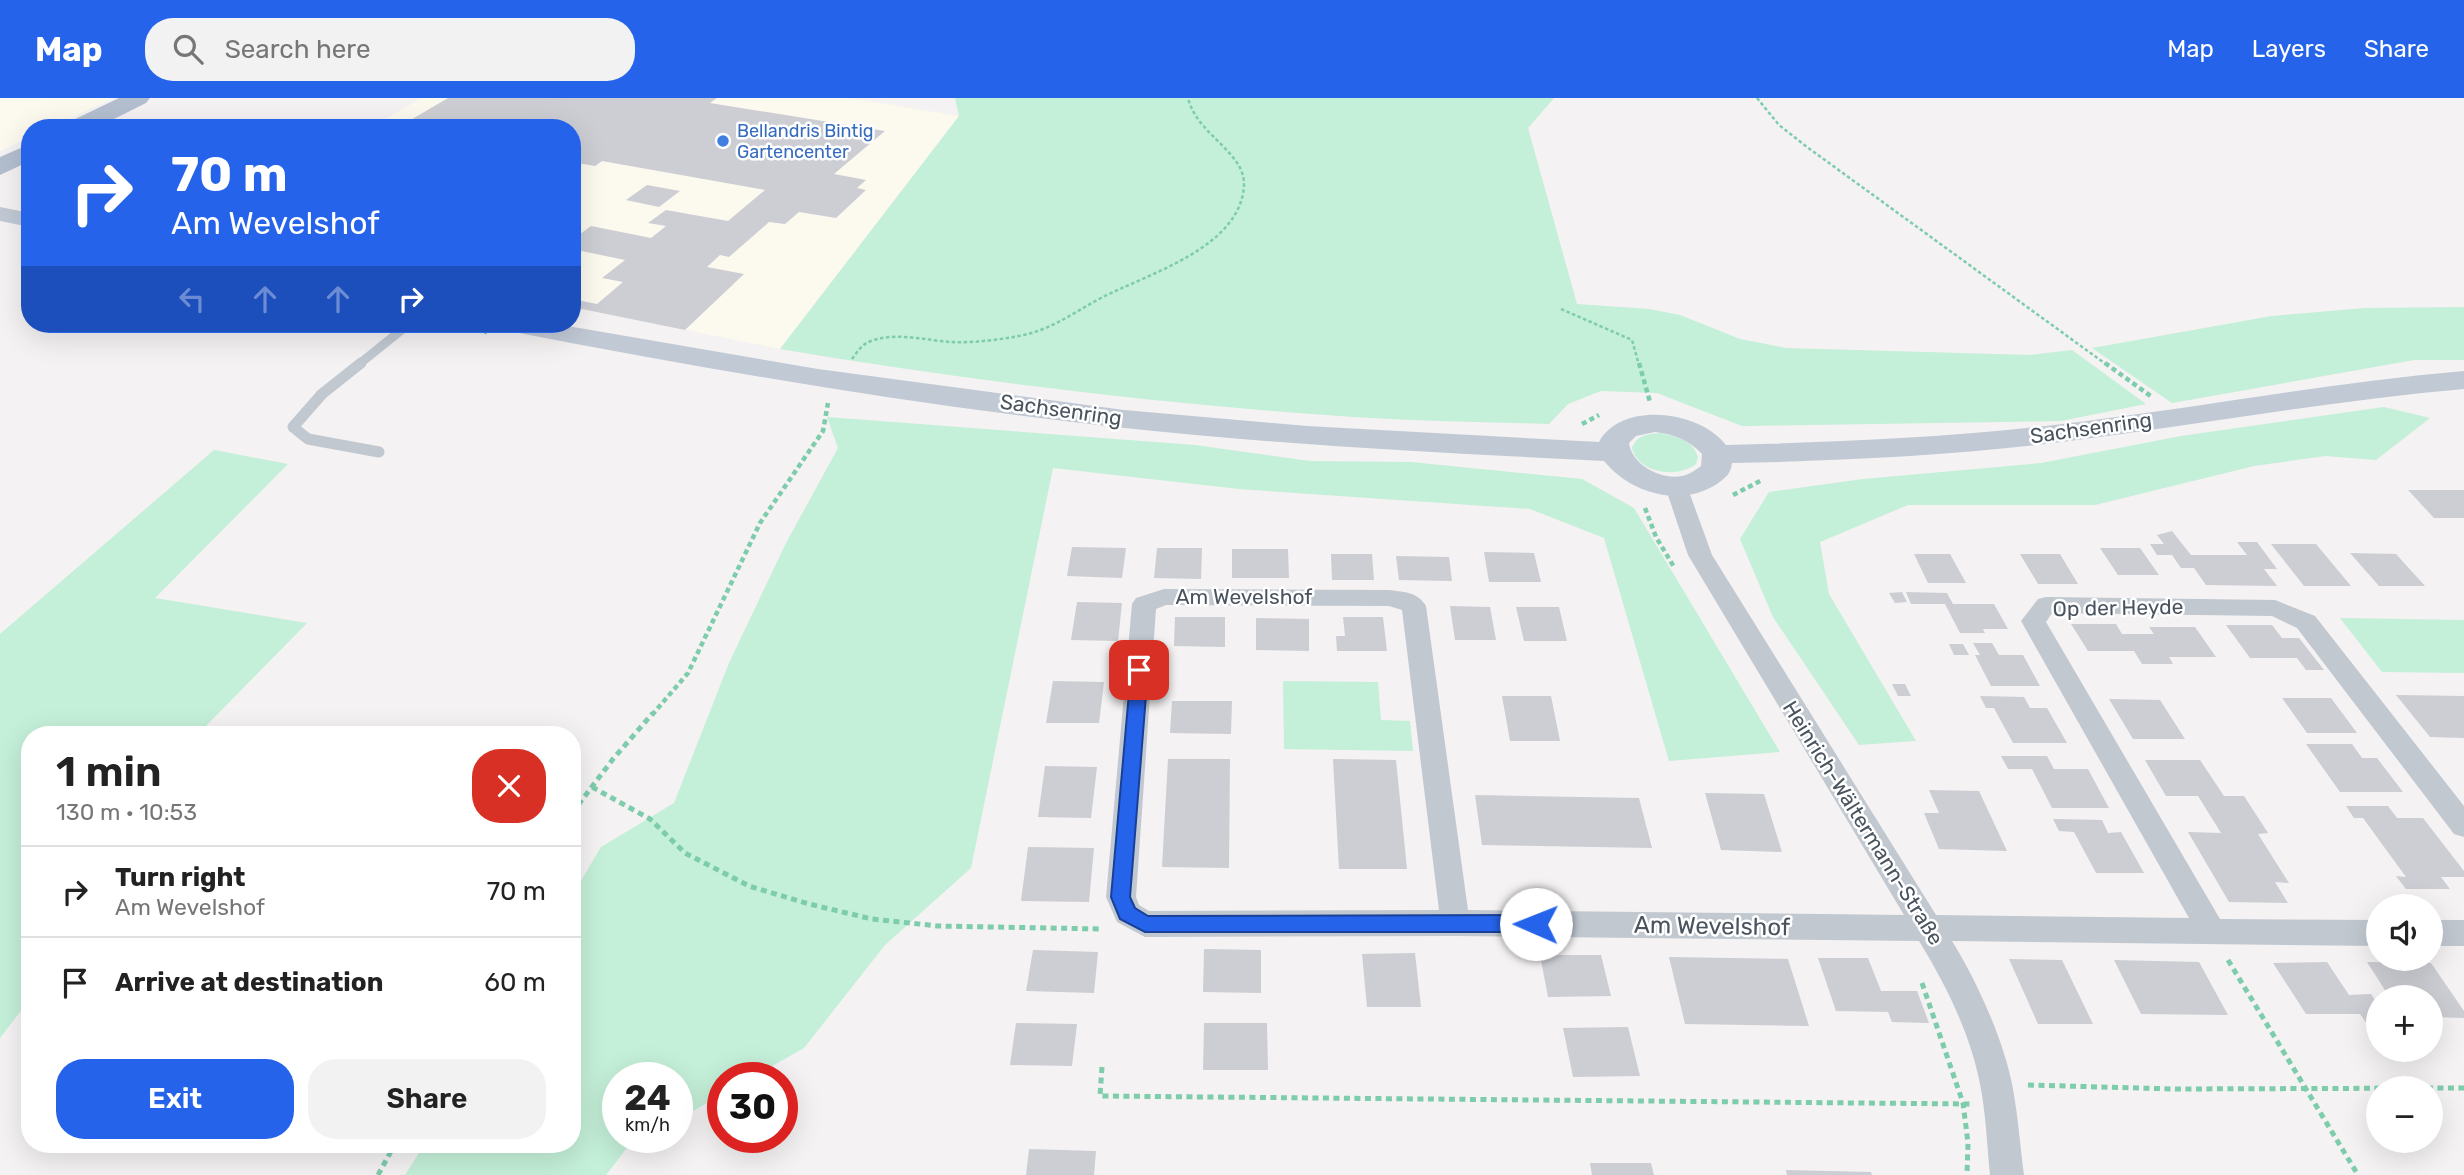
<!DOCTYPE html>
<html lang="en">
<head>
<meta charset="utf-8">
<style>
	body { margin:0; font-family:Rubik,sans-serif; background:#f2f2f2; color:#222; height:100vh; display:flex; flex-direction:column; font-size:26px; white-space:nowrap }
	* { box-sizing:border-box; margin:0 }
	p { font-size:23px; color:#767676 }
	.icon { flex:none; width:38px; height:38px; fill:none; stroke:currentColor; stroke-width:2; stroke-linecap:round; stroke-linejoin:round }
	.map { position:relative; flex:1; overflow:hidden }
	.drawer { position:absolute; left:21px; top:628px; width:560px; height:427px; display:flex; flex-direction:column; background:#fff; border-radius:28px; box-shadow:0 7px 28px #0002 }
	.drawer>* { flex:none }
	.banner { position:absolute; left:21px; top:21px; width:560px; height:214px; border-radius:28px; box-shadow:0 7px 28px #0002; background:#2563eb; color:#fff; overflow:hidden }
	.tools { position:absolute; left:2366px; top:796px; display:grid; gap:14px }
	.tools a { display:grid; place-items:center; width:77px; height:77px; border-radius:50%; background:#fff; box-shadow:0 7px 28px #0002; font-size:35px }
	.speed { position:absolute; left:602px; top:964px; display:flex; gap:14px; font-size:35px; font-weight:700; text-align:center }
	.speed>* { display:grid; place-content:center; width:91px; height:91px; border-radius:50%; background:#fff; box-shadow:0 7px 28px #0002; line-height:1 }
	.speed small { font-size:18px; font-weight:400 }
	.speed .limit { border:10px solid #d22; background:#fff; color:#111 }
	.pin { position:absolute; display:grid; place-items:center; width:60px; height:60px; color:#fff; margin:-30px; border-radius:14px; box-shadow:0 4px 10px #0006 }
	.me { position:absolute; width:77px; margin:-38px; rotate:271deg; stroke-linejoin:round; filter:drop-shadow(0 0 5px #0008) }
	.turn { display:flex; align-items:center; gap:24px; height:147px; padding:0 35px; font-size:32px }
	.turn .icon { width:91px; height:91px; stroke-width:2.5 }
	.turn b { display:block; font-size:49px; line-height:60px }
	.lanes { display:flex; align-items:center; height:66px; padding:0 35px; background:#0003; justify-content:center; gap:35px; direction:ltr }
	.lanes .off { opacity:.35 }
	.round { display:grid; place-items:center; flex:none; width:74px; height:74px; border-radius:28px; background:#f2f2f2 }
	.head { display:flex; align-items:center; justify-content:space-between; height:119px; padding:0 35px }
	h1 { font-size:42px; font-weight:600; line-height:52px }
	.button { display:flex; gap:14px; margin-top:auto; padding:14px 35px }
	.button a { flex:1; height:80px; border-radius:28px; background:#2563eb; color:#fff; font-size:28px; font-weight:600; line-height:80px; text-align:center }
	.button a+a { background:#f2f2f2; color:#222 }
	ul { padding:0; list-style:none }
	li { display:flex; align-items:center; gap:21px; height:91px; padding:0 35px; border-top:2px solid #e0e0e0 }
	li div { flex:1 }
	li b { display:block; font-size:26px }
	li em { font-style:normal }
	header { display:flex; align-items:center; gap:42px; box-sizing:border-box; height:98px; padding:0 35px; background:#2563eb; color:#fff }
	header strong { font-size:33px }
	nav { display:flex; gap:38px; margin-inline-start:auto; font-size:24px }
	.search { width:490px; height:63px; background:#f2f2f2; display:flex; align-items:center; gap:18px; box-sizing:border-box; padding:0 24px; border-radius:28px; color:#767676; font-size:26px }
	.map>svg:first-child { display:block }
	.commercial { fill:#fcf9ee }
	.green { fill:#c4efd8 }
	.building { fill:#ccced4 }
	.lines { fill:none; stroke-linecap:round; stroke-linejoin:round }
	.path-far2 { stroke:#7dccac; stroke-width:2.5; stroke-dasharray:3.5 2.5; stroke-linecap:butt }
	.path-far1 { stroke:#7dccac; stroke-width:4.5; stroke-dasharray:5 3.5; stroke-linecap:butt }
	.path { stroke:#7dccac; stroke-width:5; stroke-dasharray:6 4.5; stroke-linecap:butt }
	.lane-far1 { stroke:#c1c8d0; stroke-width:9 }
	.lane { stroke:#c1c8d0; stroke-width:11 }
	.street { fill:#c1c8d0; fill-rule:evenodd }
	.secondary { fill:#c1c9d5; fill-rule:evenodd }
	.primary { fill:#b3bfcf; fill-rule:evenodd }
	.route { fill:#2563eb; stroke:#184099; stroke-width:2 }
	.shop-dot { fill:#3f7fe0; stroke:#fff; stroke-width:2.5 }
	.labels { text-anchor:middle; stroke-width:5; stroke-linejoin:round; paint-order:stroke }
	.far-shop-label { font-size:18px; fill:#366cbe; stroke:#fff; text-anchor:start }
	.street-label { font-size:21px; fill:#4a545f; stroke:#fff }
	.near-street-label { font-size:24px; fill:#4a545f; stroke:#fff }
</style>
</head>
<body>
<header>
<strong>Map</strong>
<div class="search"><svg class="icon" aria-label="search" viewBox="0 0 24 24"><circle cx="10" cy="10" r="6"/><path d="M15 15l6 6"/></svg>Search here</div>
<nav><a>Map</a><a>Layers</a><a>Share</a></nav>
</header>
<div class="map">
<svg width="2464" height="1077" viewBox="0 0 2464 1077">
	<rect width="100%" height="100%" fill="#f4f2f2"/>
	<path class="commercial" d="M0,0H114L50,30H30V39L0,53Z
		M422,0H850L959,18L780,251L572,209V30H370Z"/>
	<path class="green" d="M955,0H1554L1528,30L1577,206L1649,211L1680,217L1740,241L1786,250L2030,257L2072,252L2146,306L2061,323L1742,328L1657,295L1601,293L1568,306L1549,326C1484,324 1418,323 1353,319C1161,306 969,283 780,251L959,18Z
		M2464,209V262H2414L2172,305L2092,250L2272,218L2365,210Z
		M2384,309L2430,320L2376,362L2325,358L2254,368L2095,407H1908L1820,444L1829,496L1916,643L1859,647L1773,519L1740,441L1769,394L1863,381L2041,365L2181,338Z
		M827,319L1195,347L1310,363L1411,364L1582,381L1634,410L1780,654L1669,663L1604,440L1530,411L1239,391L1053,370L971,770L885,847L804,950L751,980H723V996L677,1022V980H618V1040H646L627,1050L606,1077H405L424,1047L572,1046V798L601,749L674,705L729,565L786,445L838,350Z
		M1660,335C1676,338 1693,342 1698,359L1696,366C1677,381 1638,375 1632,350C1637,337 1648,336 1660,335Z
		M214,352L288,366L155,500L307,525L200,634L219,637H30V901L0,940V536Z
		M2340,520L2464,522V575L2382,574Z
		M1283,583L1378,584L1381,622L1410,623L1413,653L1284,651Z"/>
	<path class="building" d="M448,0H717L710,5L885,33L834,76L866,82L857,90L866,92L836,120L799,114L785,126L769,124L729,159L720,157L707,169L744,176L685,232L572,209V201L597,206L623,184L602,180L625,162L572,151V142L591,128L651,140L666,128L648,125L666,112L728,123L765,92L602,63L595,68L572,64V30H397Z
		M647,87L680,93L659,109L626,102Z
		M2408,392H2464V420H2434Z
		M2172,433L2191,457H2247L2237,444H2257L2277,471H2264L2277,488L2206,487L2194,470H2181L2172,457H2157L2150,446H2164L2157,437Z
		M2271,446H2316L2351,488H2304Z
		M1072,449L1126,450L1122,480L1067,478Z
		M1157,450H1202L1201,481L1154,480Z
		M2100,450H2140L2159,477H2118Z
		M1232,451H1288L1289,480H1232Z
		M1484,454L1534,455L1541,484H1489Z
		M2350,455L2396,456L2425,488H2379Z
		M1331,456H1372L1374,482H1332Z
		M1914,456H1950L1966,485H1928Z
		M2020,456H2060L2078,486H2038Z
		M1396,458L1449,459L1452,483L1399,482Z
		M1902,494L1907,504L1895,505L1889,495Z
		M1906,494L1947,495L1953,506H1994L2008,531H1983L1985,535H1960L1945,506H1911Z
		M1077,504L1122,505L1118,543L1071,542Z
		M1450,508L1490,509L1496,542H1455Z
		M1516,509H1559L1567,543H1524Z
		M1175,519H1225V549L1174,548Z
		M1343,519H1383L1387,553H1337L1336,538H1345Z
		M1256,520L1309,521V553L1256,552Z
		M2071,526H2116L2122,536H2154L2149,529H2195L2216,559H2169L2173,566H2142L2134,553H2088Z
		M2226,527H2272L2282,540H2299L2324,572H2306L2297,560H2250Z
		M1973,545H1992L1999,557H2023L2040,588H1991L1975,557H1980Z
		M1949,546H1963L1969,557H1954Z
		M1053,583L1104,584L1099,625H1046Z
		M1892,586H1905L1911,598H1898Z
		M2396,597L2464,598V640L2430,639Z
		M1502,598H1551L1560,643H1510Z
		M1980,598L2024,599L2030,610H2047L2067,645H2013L1994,610H1986Z
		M2282,600H2331L2357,635H2307Z
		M2109,601L2160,602L2185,641H2133Z
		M1172,603H1232L1231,636L1170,635Z
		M2306,646H2352L2362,660H2377L2403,694H2340Z
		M2001,658H2047L2054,671H2088L2109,710H2052L2032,671H2008Z
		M1168,661H1230L1229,770L1162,769Z
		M1333,661L1396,662L1407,771H1339Z
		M2145,662H2200L2224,698H2244L2268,735L2258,736L2289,785L2275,784L2288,805L2229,804L2188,734L2221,735L2198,698H2166Z
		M1045,668L1097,669L1091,720L1038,719Z
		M1929,692L1979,693L2007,753L1939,751L1924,715H1939Z
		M1705,695L1764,696L1782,754L1721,752Z
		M1475,697L1639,700L1652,750L1482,747Z
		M2346,708H2388L2397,720H2423L2464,773V779H2441L2450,791H2406L2396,778L2406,779L2363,720H2354Z
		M2053,721L2102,722L2108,735L2121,734L2144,775H2096L2074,734L2059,733Z
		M1028,749L1094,750L1089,804L1021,803Z
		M1204,851L1261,852V895L1203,894Z
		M1033,852L1098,854L1094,895L1026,893Z
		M1415,855L1421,909H1367L1362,856Z
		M1540,857H1601L1611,898L1548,899Z
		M1669,859L1788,861L1809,928L1685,926Z
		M1818,860H1868L1881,893H1917L1929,925L1892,924L1888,914L1836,913Z
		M2009,861L2062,862L2093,926H2038Z
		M2114,862L2199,864L2228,917L2141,916Z
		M2327,864L2349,897L2371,896L2378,907V942L2360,916H2306L2273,865Z
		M2367,864L2431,865L2464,913V920L2431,919V900H2390Z
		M1016,925L1077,926L1072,968L1010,967Z
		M1204,925H1267L1268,972H1203Z
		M1628,929L1640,978L1573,979L1563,930Z
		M1029,1051L1096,1053L1094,1077H1026Z
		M1590,1065H1651L1654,1077H1592Z
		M1786,1072L1871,1074L1872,1077H1787Z"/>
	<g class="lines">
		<path class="path-far2" d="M1757,0L1779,27L1807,49L2107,267
			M1561,211L1632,242L1639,267
			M443,226L487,235
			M852,261C857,254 862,246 871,243C895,234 925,242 950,244C973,245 997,242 1019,238C1051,232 1073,215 1101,200C1147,176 1241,150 1244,87C1245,54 1197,37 1188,0"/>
		<path class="path-far1" d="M1639,265L1650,304
			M2105,265L2152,299
			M1582,326L1599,317
			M1733,397L1762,382
			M1645,410L1656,439L1674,469
			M652,617L688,575L760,425L823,333L828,305"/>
		<path class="path" d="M592,689L650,721L685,755L749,788L809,806L872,821L938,828L1102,831
			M572,715L613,661L653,615
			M2228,862L2358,1077
			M1922,885L1963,1005L1968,1045L1967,1077
			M1102,969L1100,998L1970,1006
			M2028,987L2175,991L2464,990
			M378,1077L395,1046"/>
		<path class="lane-far1" d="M358,267L409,226"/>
		<path class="lane" d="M361,265L322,296L293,329L308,341L379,354"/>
		<path class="street" d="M1676,381L1684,383L1687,388L1712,457L1936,817L2189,820L2021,523L2038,501L2046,499L2275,502L2315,518L2464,708V739L2454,736L2297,530L2272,518L2052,515L2046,524L2220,821L2378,822V848L1952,843C1977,883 2003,941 2012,986C2018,1016 2020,1047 2024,1077H1990C1987,1047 1986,1016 1980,986C1970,935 1946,887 1919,843L1455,838L1145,839L1117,824L1106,799L1132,506L1136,500L1164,491L1389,492C1404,494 1418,494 1426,508L1468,812L1904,817L1688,457L1665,388L1668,383ZM1166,507L1389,508L1402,512L1439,812L1149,813L1139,807L1136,799L1156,511Z
			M2431,822H2464V848H2431Z"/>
		<path class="secondary" d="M0,109L30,115V129L0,123Z
			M500,226H556L818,271L1124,312L1307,328L1599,344C1621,303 1699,312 1726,347C1835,344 1945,340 2054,327C2191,311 2326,285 2464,273V291C2327,303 2191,328 2054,345C1947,358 1839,363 1732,365C1731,376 1725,380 1717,386C1680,410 1630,395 1604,363C1444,355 1284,347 1125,330C920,308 716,273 514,234L504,232ZM1655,334C1674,336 1689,342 1702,356L1701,368C1697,371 1691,375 1686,377C1664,384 1632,368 1629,345L1636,338Z"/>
		<path class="primary" d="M119,0H150L146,5L96,30H64L67,25Z
			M30,46V63L0,77V59Z"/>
	</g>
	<path class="route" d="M1139,566L1148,572L1130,799L1135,810L1148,818L1536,817L1543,820L1545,826L1543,831L1536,834H1145L1120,821L1111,799L1131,572Z"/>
	<circle class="shop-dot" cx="723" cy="43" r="7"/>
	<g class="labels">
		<g class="far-shop-label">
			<text x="737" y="39">Bellandris Bintig<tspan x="737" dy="21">Gartencenter</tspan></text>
		</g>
		<g class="street-label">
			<text transform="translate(1061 312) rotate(8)" y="7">Sachsenring</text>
			<text transform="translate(2091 330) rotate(-8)" y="7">Sachsenring</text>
			<text x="1244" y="506">Am Wevelshof</text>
			<text transform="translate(2118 510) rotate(-1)" y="7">Op der Heyde</text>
			<text transform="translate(1863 725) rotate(58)" y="7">Heinrich-Wältermann-Straße</text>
		</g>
		<g class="near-street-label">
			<text transform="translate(1712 828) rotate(1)" y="8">Am Wevelshof</text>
		</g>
	</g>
</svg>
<div class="tools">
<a><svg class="icon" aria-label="sound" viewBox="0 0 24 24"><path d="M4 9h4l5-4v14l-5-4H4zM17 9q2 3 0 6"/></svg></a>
<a>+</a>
<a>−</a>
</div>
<div class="speed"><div>24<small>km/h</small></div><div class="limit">30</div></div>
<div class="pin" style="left:1139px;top:572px;background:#d93025"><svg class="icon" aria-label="arrive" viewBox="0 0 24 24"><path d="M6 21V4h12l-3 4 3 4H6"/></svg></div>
<svg class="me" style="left:1536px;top:826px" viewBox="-20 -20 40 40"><circle r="19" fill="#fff"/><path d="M0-13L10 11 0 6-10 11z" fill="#2563eb"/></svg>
<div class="banner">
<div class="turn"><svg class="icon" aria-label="right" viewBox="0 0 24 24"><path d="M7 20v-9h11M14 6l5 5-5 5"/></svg><div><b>70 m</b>Am Wevelshof</div></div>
<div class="lanes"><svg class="icon off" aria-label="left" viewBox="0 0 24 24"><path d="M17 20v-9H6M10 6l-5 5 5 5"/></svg><svg class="icon off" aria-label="ahead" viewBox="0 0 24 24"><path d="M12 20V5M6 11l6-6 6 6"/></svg><svg class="icon off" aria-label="ahead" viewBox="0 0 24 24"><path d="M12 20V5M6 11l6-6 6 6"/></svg><svg class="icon" aria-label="right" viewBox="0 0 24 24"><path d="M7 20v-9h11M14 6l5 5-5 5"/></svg></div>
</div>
<section class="drawer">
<div class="head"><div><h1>1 min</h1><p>130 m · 10:53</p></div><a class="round" style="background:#d93025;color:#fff"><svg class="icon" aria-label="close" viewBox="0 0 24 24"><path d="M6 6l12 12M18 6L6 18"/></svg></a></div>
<ul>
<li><svg class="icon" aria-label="right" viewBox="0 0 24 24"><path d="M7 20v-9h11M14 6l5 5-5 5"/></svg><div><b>Turn right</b><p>Am Wevelshof</p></div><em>70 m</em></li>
<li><svg class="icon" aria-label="arrive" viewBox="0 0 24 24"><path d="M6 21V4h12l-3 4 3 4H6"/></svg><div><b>Arrive at destination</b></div><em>60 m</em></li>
</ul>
<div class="button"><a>Exit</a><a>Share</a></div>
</section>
</div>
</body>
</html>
